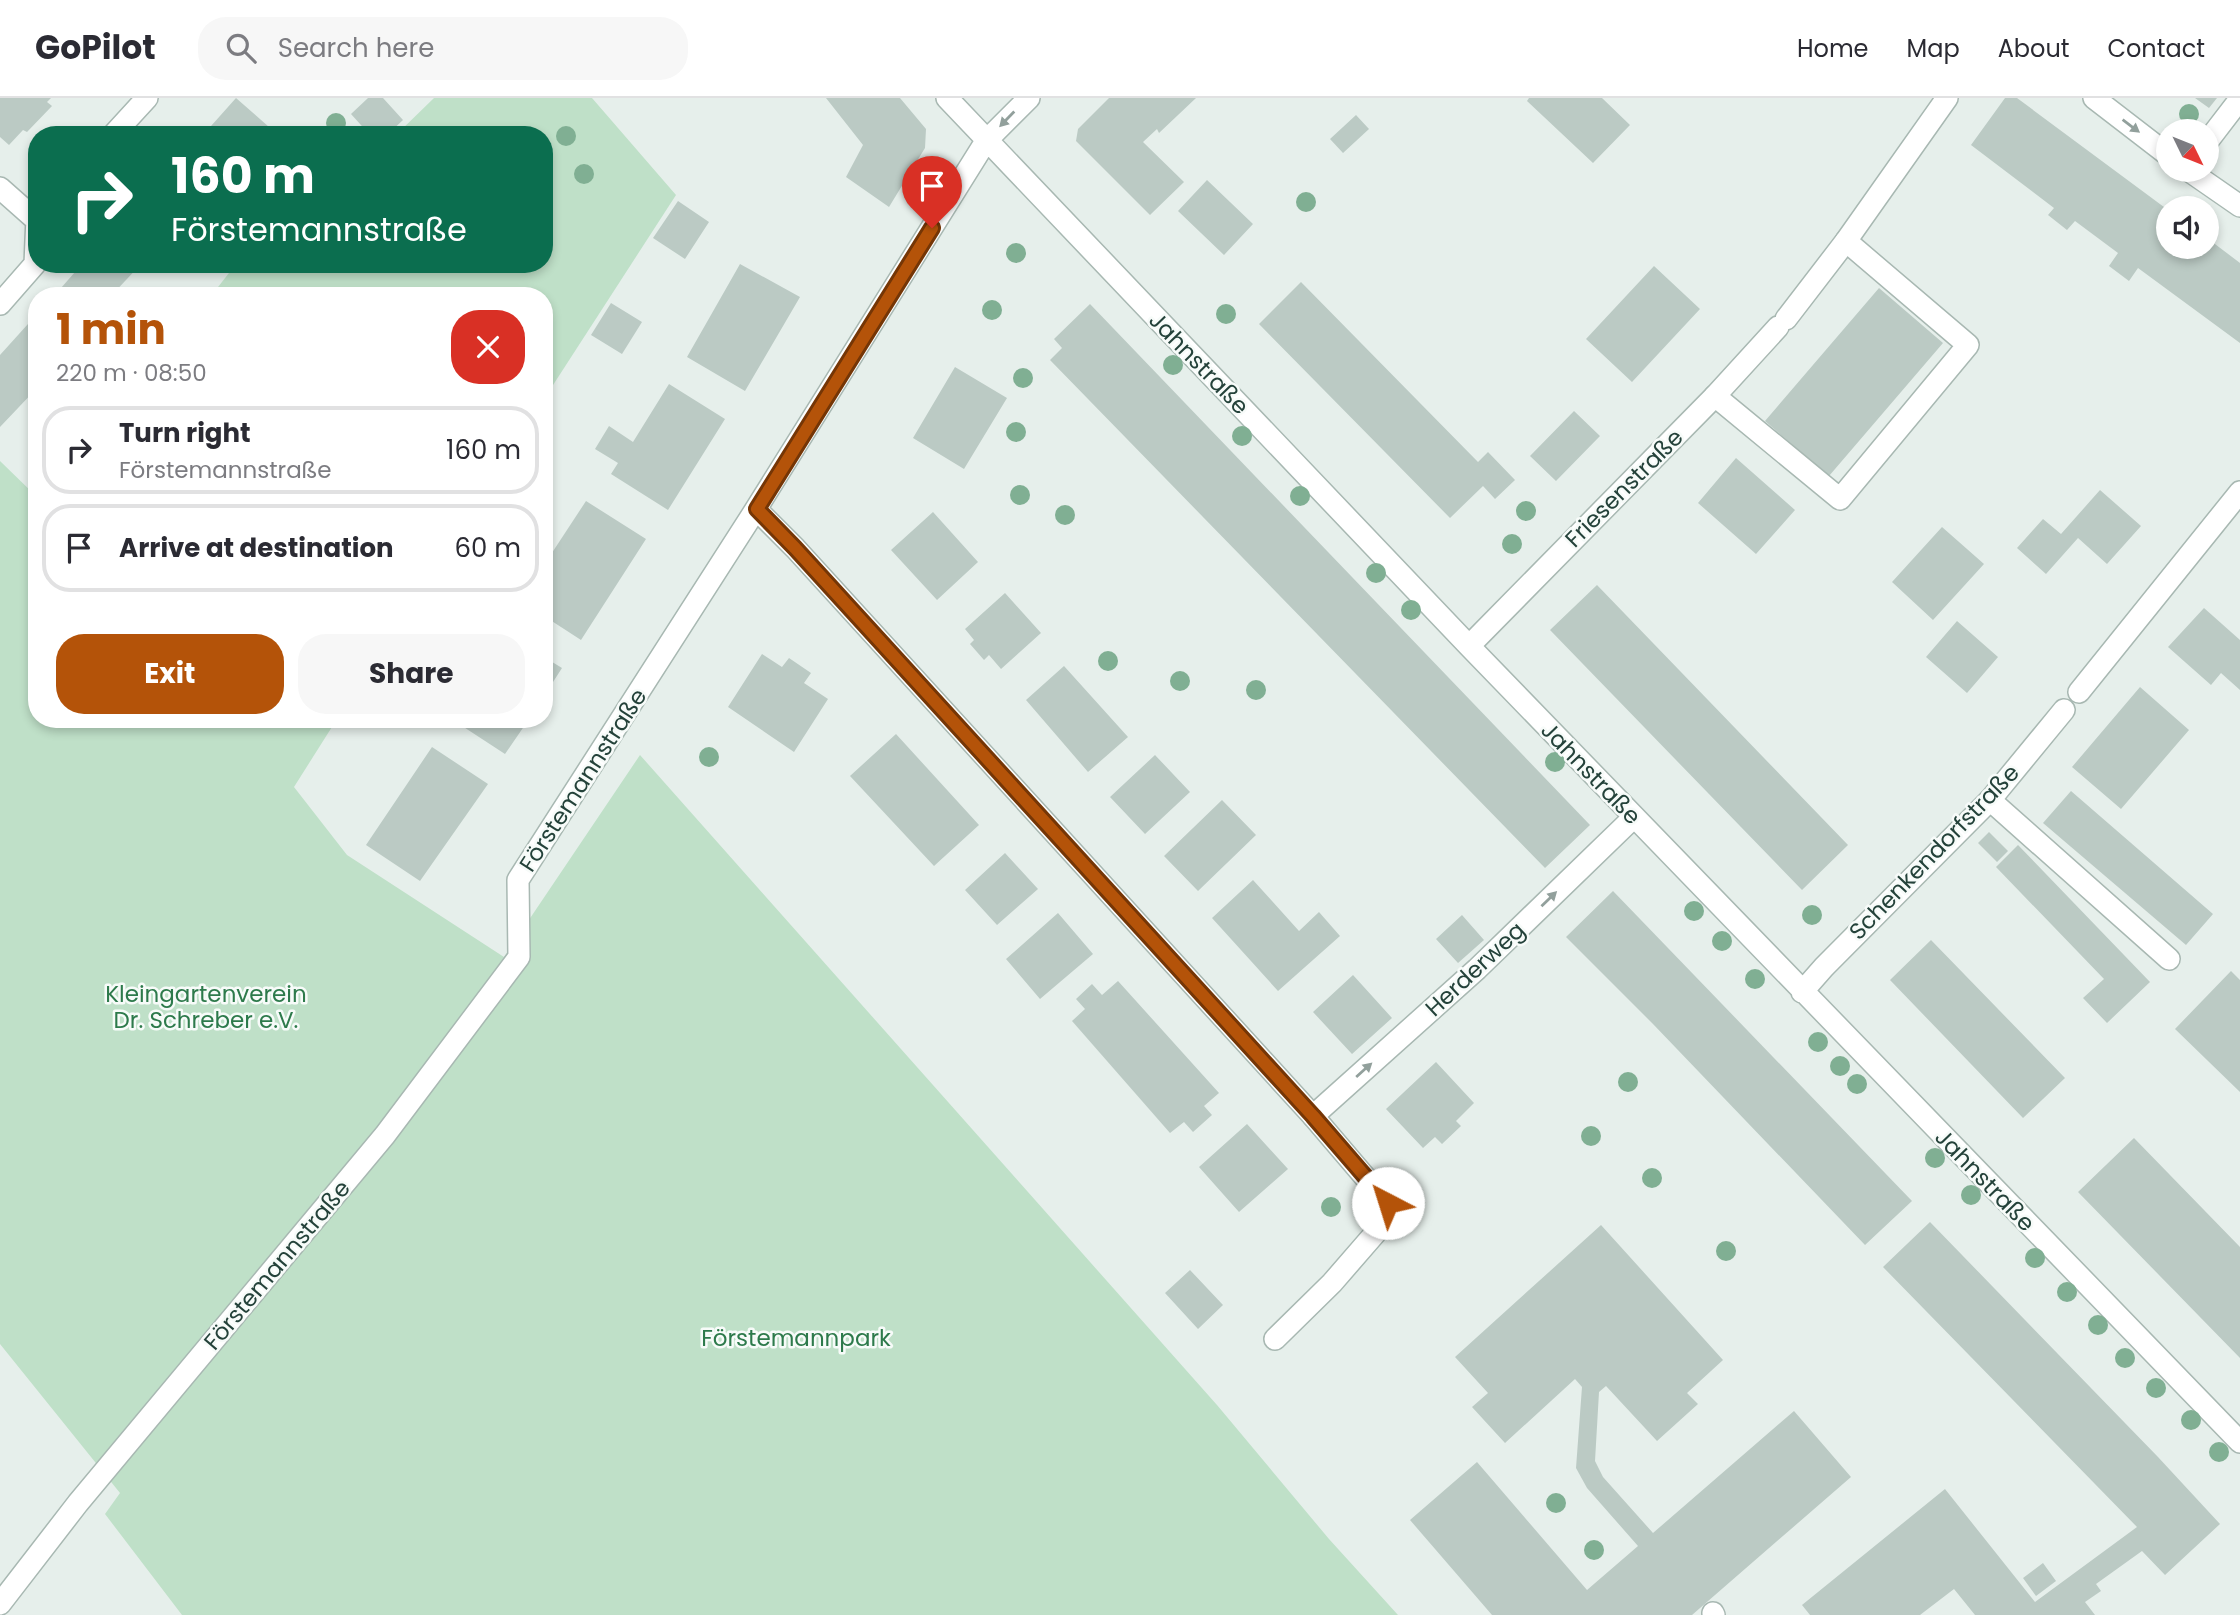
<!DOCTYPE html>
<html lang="en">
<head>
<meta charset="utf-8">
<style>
	body { margin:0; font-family:Poppins,sans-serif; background:#f7f7f7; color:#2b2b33; height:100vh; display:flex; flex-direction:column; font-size:26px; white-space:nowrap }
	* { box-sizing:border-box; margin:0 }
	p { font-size:23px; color:#7c7c81 }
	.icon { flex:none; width:38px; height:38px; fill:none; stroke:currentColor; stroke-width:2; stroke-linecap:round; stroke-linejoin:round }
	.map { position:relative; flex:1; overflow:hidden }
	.side { position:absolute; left:28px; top:189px; width:525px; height:441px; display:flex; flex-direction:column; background:#fff; border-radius:28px; box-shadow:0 4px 10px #0003 }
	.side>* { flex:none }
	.top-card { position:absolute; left:28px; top:28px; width:525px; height:147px; border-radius:28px; box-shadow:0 4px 10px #0003; background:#0b6e4f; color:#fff; overflow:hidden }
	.needle { width:46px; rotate:133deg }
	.controls { position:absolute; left:2156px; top:21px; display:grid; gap:14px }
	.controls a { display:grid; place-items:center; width:63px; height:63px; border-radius:50%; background:#fff; box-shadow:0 4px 10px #0003; font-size:35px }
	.pin { position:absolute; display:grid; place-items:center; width:60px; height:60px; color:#fff; margin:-72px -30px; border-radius:50% 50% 50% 0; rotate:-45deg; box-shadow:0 0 7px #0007 }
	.pin .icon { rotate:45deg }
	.me { position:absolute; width:77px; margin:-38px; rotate:320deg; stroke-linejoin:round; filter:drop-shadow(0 0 5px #0008) }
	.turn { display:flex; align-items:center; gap:24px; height:147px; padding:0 28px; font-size:32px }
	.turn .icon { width:91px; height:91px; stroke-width:2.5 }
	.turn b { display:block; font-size:49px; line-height:60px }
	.round { display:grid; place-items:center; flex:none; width:74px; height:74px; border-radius:28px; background:#f7f7f7 }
	.head { display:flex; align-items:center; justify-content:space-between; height:119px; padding:0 28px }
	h1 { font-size:42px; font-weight:700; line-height:52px; color:#b45309 }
	.primary-button { display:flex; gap:14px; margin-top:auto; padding:14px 28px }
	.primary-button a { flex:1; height:80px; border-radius:28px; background:#b45309; color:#fff; font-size:28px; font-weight:700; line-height:80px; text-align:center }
	.primary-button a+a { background:#f7f7f7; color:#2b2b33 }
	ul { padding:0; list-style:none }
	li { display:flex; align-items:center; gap:21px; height:88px; margin:0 14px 10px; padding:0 14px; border:4px solid #e1e1e2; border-radius:28px }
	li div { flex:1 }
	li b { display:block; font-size:26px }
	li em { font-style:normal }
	header { display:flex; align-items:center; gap:42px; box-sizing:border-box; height:98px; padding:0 35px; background:#fff; border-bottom:2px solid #e1e1e2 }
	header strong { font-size:33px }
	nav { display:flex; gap:38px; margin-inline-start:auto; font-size:24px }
	.search { width:490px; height:63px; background:#f7f7f7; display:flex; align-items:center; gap:18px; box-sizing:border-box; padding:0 24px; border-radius:28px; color:#7c7c81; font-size:26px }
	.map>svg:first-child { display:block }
	.green { fill:#bfe0c8 }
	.building { fill:#bbcac4 }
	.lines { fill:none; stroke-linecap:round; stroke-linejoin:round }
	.lane-casing { stroke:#a8b8b2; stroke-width:24 }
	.street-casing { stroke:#a8b8b2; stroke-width:24 }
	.lane { stroke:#fff; stroke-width:21 }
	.street { stroke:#fff; stroke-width:21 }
	.tree { fill:#80af93 }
	.oneway { fill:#92a09c }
	.route-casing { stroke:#753606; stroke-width:18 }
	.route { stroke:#b45309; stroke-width:12 }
	.labels { text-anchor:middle; stroke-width:5; stroke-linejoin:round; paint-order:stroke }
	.street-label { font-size:23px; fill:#24423a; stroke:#f7fbf9 }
	.park-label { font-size:23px; fill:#2d7a4b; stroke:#f7fbf9 }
</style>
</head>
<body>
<header>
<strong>GoPilot</strong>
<div class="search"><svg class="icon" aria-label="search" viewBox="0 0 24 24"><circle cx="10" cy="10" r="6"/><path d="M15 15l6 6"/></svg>Search here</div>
<nav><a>Home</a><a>Map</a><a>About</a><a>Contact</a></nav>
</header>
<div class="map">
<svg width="2240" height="1517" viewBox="0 0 2240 1517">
	<rect width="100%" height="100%" fill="#e6efeb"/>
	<path class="green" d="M434,0H592L676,97L544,301V198H211L236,166H544V37H396Z
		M0,363L37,399V621H337L294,689L347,757L504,859L640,657L1217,1307L1329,1441L1398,1517H182L105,1416L120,1395L0,1246Z"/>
	<path class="building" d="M0,0H51L47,4L52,8L27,34L23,32L9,47L0,39Z
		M236,0L269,29L263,37H203Z
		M368,0H383L403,22L387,37H370L351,16Z
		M826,0H900L926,31L925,50L889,109L846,79L863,47Z
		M1109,0H1196L1159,35L1157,31L1143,44L1184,84L1150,117L1076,43L1078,31Z
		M1529,0H1602L1630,27L1593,65L1527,3Z
		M2005,0H2017L2168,112V149H2207V140L2240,165V245L2138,170L2129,183L2109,168L2118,155L2075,123L2067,132L2048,117L2054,110L1971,47Z
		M2195,0H2217L2209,10Z
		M1356,17L1369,31L1343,55L1330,41Z
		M1207,82L1253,126L1224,157L1178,113Z
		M678,103L709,124L685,161L653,140Z
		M82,166H141L111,198H54Z
		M740,166L800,199L745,293L687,259Z
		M1654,168L1700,211L1632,284L1586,241Z
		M1301,184L1478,364L1488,354L1515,382L1495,401L1483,388L1450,420L1259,226Z
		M1879,190L1943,245L1829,378L1765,323Z
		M611,205L642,224L622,256L591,237Z
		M1090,206L1590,727L1545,770L1050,262L1062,250L1054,241Z
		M37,216V290L0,329V257Z
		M955,269L1007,300L964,371L913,340Z
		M669,286L725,321L668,412L611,376L618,365L595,351L609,328L633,344Z
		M1574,313L1600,338L1556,383L1530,358Z
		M1736,360L1795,412L1756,456L1698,405Z
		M2100,392L2141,428L2107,466L2078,440L2046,476L2017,450L2043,421L2061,436Z
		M586,403L646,441L581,542L544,518V467Z
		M933,414L978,464L937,502L891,452Z
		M1942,429L1984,466L1933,522L1892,484Z
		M1597,487L1848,747L1802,792L1550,532Z
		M1005,495L1041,535L1001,571L989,557L984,562L970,546L974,542L965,531Z
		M2204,510L2240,542V592L2221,575L2211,587L2168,549Z
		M1957,523L1998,559L1967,595L1926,559Z
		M762,556L782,569L789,560L811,575L804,585L828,601L794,654L728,609Z
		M544,559L562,570L544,598Z
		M1064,568L1128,639L1088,674L1026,602Z
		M2140,589L2189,632L2121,711L2072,669Z
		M458,621H529L505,656L456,624Z
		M896,636L979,727L934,768L850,678Z
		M432,649L488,686L420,783L366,747Z
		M1155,657L1190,694L1145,736L1110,699Z
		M2071,693L2213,816L2186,847L2043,725Z
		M1222,702L1256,737L1198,793L1164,758Z
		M1989,734L2008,753L1997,764L1978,745Z
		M2018,747L2150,884L2107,925L2083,900L2104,881L1996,769Z
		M1005,755L1038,791L997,827L965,792Z
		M1253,782L1299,833L1319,814L1340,838L1278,893L1212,820Z
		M1613,793L1912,1103L1865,1147L1653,926L1566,839Z
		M1058,815L1093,856L1040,901L1006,861Z
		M1462,817L1484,842L1458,865L1436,841Z
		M1931,842L2065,980L2023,1020L1890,882Z
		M2231,873L2240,882V994L2175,931Z
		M1353,877L1392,920L1352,956L1313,914Z
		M1118,883L1219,995L1204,1008L1212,1017L1193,1034L1184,1024L1170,1035L1072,923L1085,911L1076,901L1092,886L1102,897Z
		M1436,964L1474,1005L1456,1023L1461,1028L1442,1046L1435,1039L1423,1050L1386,1011Z
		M1247,1026L1288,1071L1239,1114L1199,1069Z
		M2134,1040L2240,1149V1260L2078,1094Z
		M1930,1124L2158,1359L2220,1426L2165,1477L2142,1453L2096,1486L2101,1493L2085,1504L2095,1517H1975L1954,1491L1920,1517H1810L1802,1507L1945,1391L2035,1504L2137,1429L1883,1169Z
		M1601,1127L1723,1262L1687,1295L1698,1306L1657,1343L1606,1288L1599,1294L1595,1363L1603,1379L1653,1435L1794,1313L1851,1379L1692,1517H1492L1410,1422L1477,1364L1587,1492L1638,1448L1587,1390L1576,1370L1582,1289L1575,1281L1505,1345L1472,1309L1488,1295L1455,1259Z
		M1190,1172L1223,1207L1198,1231L1165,1195Z
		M2043,1465L2056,1483L2036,1498L2023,1480Z"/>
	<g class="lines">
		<defs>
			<path id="lane" d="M1715,298L1840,401L1968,247L1846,143
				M1990,702L2169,861
				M1313,1018L1477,871L1634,719
				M1713,1515L1714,1517"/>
			<path id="street" d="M947,0L1469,548L2240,1344
				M2094,0L2168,57
				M113,37L147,0
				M2207,44L2240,1
				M2188,72L2240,108
				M0,90L35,121
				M0,206L35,166L37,119
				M1786,221L1846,143L1947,0
				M756,411L795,450L1313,1018L1388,1106L1378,1132L1332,1185L1275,1241
				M1469,548L1715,298L1778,229
				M2079,594L2240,394
				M1802,894L1824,869L1990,702L2064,612
				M0,1506L78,1405L385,1037L519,859L518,782L756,411L986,43L1029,0"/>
		</defs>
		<use href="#lane" class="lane-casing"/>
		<use href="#street" class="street-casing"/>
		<use href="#lane" class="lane"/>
		<use href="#street" class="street"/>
	</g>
	<g class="tree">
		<circle cx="2189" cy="16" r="10"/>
		<circle cx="336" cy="25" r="10"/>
		<circle cx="566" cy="38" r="10"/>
		<circle cx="584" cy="76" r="10"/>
		<circle cx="1306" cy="104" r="10"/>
		<circle cx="1016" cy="155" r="10"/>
		<circle cx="992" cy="212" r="10"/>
		<circle cx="1226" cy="216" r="10"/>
		<circle cx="1173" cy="267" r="10"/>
		<circle cx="1023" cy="280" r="10"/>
		<circle cx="1016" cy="334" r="10"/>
		<circle cx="1242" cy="338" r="10"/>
		<circle cx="1020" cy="397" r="10"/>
		<circle cx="1300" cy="398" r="10"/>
		<circle cx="1526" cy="413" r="10"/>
		<circle cx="1065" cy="417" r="10"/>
		<circle cx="1512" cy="446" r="10"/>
		<circle cx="1376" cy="475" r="10"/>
		<circle cx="1411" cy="512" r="10"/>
		<circle cx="1108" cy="563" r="10"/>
		<circle cx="1180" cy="583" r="10"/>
		<circle cx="1256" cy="592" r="10"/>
		<circle cx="709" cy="659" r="10"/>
		<circle cx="1555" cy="664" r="10"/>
		<circle cx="1694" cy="813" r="10"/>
		<circle cx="1812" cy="817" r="10"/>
		<circle cx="1722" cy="843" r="10"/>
		<circle cx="1755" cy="881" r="10"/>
		<circle cx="1818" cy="944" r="10"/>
		<circle cx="1840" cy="968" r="10"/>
		<circle cx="1628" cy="984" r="10"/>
		<circle cx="1857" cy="986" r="10"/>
		<circle cx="1591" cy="1038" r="10"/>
		<circle cx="1935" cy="1060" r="10"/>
		<circle cx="1652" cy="1080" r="10"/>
		<circle cx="1971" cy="1097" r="10"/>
		<circle cx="1331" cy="1109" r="10"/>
		<circle cx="1726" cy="1153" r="10"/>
		<circle cx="2035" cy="1160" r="10"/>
		<circle cx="2067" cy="1194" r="10"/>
		<circle cx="2098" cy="1227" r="10"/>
		<circle cx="2125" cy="1260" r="10"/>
		<circle cx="2156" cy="1290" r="10"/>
		<circle cx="2191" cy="1322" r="10"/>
		<circle cx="2219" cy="1354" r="10"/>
		<circle cx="1556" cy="1405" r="10"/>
		<circle cx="1594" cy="1452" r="10"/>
	</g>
	<defs><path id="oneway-solid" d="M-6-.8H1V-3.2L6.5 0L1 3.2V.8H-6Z" transform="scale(1.75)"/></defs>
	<g class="oneway">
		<use href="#oneway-solid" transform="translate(1007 21) rotate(134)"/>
		<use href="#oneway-solid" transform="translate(2131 28) rotate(37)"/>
		<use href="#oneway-solid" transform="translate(1549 801) rotate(-44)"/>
		<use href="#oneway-solid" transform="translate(1364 972) rotate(-42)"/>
	</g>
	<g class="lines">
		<defs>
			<path id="route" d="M932,130L757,411L795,450L1313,1018L1388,1105"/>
		</defs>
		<use href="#route" class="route-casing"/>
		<use href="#route" class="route"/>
	</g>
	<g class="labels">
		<g class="street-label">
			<text transform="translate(1199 265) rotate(46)" y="8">Jahnstraße</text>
			<text transform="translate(1624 390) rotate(-45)" y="8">Friesenstraße</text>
			<text transform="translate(1591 675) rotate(46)" y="8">Jahnstraße</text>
			<text transform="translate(583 682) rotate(-57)" y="8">Förstemannstraße</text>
			<text transform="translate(1934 754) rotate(-46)" y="8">Schenkendorfstraße</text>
			<text transform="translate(1475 871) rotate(-43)" y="8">Herderweg</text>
			<text transform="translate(1985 1082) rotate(46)" y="8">Jahnstraße</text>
			<text transform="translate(277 1167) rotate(-50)" y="8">Förstemannstraße</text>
		</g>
		<g class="park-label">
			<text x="206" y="904">Kleingartenverein<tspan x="206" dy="26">Dr. Schreber e.V.</tspan></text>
			<text x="796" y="1248">Förstemannpark</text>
		</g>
	</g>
</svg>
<div class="controls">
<a><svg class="needle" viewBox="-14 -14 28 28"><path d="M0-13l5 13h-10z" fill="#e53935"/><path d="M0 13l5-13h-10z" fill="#7c7c81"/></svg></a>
<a><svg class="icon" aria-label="sound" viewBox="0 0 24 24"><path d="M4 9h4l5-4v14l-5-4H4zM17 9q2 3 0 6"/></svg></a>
</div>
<div class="pin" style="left:932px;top:130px;background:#d93025"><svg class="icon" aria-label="arrive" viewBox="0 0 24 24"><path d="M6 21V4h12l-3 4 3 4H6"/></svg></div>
<svg class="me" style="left:1388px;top:1105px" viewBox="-20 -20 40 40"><circle r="19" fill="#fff"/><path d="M0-13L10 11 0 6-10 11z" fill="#b45309"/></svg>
<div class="top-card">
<div class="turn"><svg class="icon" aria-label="right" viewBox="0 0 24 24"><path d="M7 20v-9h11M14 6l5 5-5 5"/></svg><div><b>160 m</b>Förstemannstraße</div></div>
</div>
<section class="side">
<div class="head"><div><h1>1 min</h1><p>220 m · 08:50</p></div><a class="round" style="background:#d93025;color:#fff"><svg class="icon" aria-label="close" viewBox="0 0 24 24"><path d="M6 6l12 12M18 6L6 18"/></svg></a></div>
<ul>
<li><svg class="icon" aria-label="right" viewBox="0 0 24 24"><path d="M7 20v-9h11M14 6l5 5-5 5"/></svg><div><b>Turn right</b><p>Förstemannstraße</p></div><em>160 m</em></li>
<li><svg class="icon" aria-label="arrive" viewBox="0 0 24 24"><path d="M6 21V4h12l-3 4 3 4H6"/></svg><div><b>Arrive at destination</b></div><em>60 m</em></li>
</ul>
<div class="primary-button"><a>Exit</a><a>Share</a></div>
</section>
</div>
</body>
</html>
